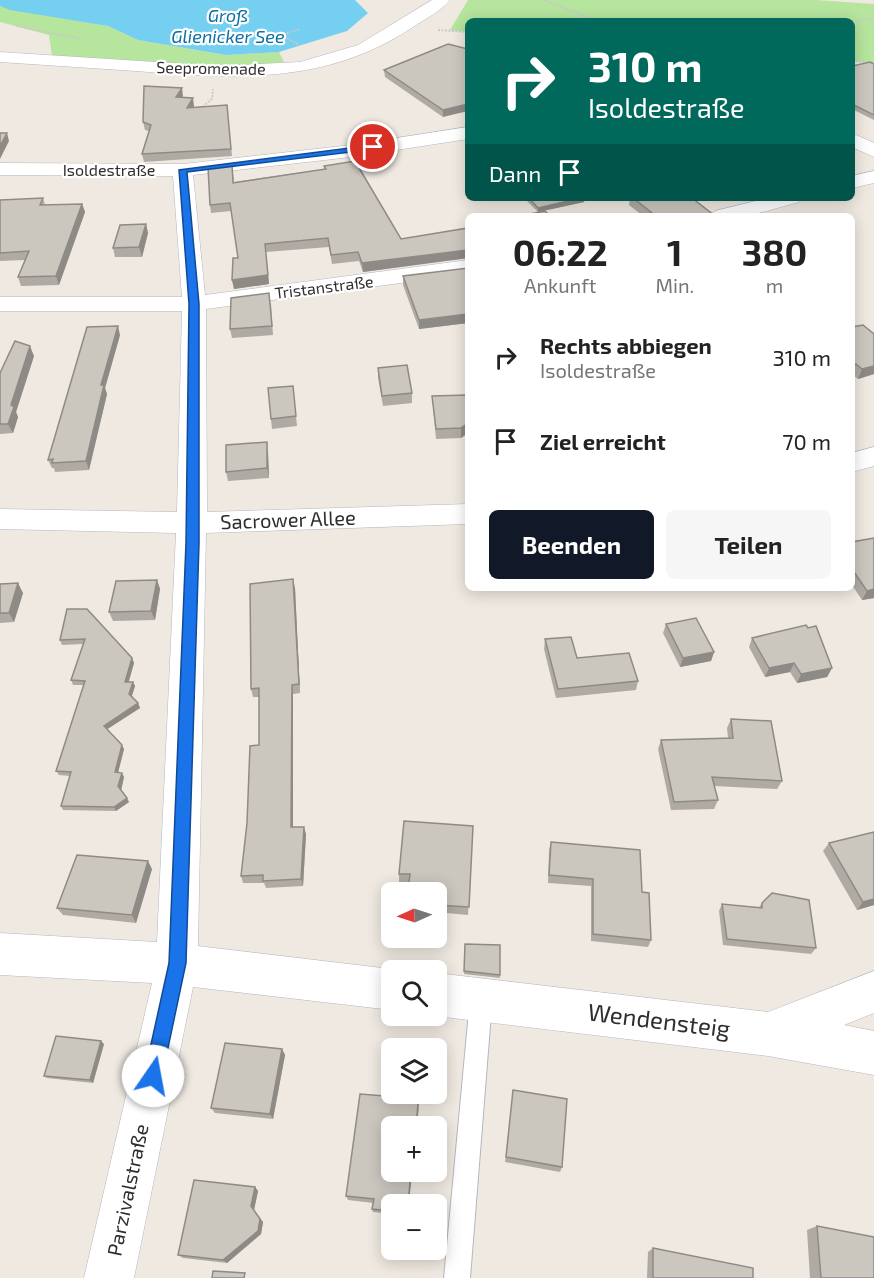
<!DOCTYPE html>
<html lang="de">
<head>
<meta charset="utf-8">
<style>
	body { margin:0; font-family:"Exo 2",sans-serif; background:#f6f6f6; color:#222; height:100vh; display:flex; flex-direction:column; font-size:22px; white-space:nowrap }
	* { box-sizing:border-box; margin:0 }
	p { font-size:20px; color:#767676 }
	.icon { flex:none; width:33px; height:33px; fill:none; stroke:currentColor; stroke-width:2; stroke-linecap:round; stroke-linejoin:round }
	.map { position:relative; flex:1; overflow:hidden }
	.sheet { position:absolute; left:465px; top:213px; width:390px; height:378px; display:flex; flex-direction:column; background:#fff; border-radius:9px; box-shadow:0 3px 15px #0003 }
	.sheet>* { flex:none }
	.banner { position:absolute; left:465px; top:18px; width:390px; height:183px; border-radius:9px; box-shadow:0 3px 15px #0003; background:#00695c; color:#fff; overflow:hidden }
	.needle { width:39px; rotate:267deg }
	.buttons { position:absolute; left:381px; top:882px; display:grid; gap:12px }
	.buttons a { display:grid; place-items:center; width:66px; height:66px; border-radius:9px; background:#fff; box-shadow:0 3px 15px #0003; font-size:30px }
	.pin { position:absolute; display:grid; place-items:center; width:51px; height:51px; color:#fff; margin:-26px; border:3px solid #fff; border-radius:50%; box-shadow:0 2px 6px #0007 }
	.me { position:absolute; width:66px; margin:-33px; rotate:12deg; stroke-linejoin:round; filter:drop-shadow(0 0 4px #0008) }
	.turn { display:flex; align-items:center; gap:21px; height:126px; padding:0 24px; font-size:27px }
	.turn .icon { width:78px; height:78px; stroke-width:2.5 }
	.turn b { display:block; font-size:42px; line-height:51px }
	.then { display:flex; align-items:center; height:57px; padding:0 24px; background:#0003; gap:12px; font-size:22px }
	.eta { display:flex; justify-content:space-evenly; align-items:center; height:102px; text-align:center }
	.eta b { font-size:36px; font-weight:700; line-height:42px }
	.cta { display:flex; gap:12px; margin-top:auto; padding:12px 24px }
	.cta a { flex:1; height:69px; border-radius:9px; background:#111827; color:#fff; font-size:24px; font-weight:700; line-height:69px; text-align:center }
	.cta a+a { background:#f6f6f6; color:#222 }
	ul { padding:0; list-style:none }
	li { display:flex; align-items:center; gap:18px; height:84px; padding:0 24px }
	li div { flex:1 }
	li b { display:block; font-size:22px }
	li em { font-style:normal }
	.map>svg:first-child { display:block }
	.green { fill:#b6e59e }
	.water { fill:#75cff0 }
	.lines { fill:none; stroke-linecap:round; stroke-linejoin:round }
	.service-casing { stroke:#b4b7c1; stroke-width:2 }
	.minor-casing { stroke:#b4b7c1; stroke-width:1 }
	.path { stroke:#c9c9c9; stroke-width:2; stroke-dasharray:2 1.5; stroke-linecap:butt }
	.service { fill:#fff; fill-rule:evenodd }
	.minor { fill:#fff; fill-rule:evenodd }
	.wall { fill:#afaba4 }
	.shaded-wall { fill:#8e8b86 }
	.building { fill:#cbc7bf; stroke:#8e8b86; stroke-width:1.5 }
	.route { fill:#1a73e8; stroke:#114b97; stroke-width:1.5 }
	.labels { text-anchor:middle; stroke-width:4.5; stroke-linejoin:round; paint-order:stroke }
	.far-street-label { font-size:16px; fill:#2e2e2e; stroke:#fff }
	.far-water-label { font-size:18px; font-style:italic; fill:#0d6fa3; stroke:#fff }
	.street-label { font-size:20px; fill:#2e2e2e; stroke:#fff }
	.near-street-label { font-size:24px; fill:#2e2e2e; stroke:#fff }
</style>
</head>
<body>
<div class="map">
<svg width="874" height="1278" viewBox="0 0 874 1278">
	<rect width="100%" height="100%" fill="#efe9e1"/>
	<path class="green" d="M468,0H816L874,4V63L852,61V21H468V32L450,30Z
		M0,6L108,26L138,40L226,55L279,52L284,62L229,67L52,56L49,35L0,22Z"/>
	<path class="water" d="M0,0H355L368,13L347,31L279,52L226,55L138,40L108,26L10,10L0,6Z"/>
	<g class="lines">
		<defs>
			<path id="service" d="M481,990L489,993L492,1001L470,1278H444L470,1001L473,993Z"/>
			<path id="minor" d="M432,0H450C441,11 425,19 413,27C326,85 236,79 136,71C91,68 45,65 0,62V52L218,66L300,62L358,45Z
				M468,127V139L351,157L193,175L205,295L468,260V274L206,309L207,512L468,504V524L206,533L198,946L399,970H392V1010L193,987L134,1278H84L152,983L0,975V933L157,942L176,533L0,529V509L177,512L182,311H0V297H182L173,176L0,175V163L183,164L351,145Z
				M852,133L874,143V157L852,147Z
				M874,171V183L852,188V176Z
				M768,198H802L799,202L748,216H712L715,211Z
				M874,447V466L852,472V453Z
				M874,971V1013L844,1025L874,1031V1075L768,1056L436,1016V973L768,1012Z"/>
		</defs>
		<use href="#service" class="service-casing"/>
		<use href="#minor" class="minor-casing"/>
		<path class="path" d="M544,0L597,21
			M852,22L874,18
			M17,26L81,39
			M438,30L468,32
			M281,35L300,45
			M270,38L300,29
			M852,61L874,63
			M200,109L212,99L213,89"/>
		<use href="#service" class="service"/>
		<use href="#minor" class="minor"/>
	</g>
	<path class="wall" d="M448,44L443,117L385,77L384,70Z
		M874,64V120L852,109V66Z
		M183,96L182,98L194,106L193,107L227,105L232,156L144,162L142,154L149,131L145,130L143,122Z
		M324,166L401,239L468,228V258L363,272L359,261L332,264L329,247L266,252L269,284L234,289L232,280L238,258L231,211L211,213L210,205L233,173L234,182L324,169Z
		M43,198L45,205L82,204L85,212L59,285L21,286L18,277L25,260L0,261V200Z
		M524,198H585L584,202L538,212Z
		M630,198H692L715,216H643L629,205Z
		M146,224L148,233L142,257H115L113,248Z
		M468,268V323L419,329L403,285V276Z
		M271,303L273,335L232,338L230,329Z
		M852,327L874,334V374L858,379L852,374Z
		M120,335L105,388L107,394L89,470L55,472L54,468H52L48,460Z
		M34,356L16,412L18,417L13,433L0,434V373Z
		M378,368L412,393V403L383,406L378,378Z
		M294,395L297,426L272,429L271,419Z
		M468,395V433L461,438L436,439L432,396Z
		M268,452L269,478L228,481L226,472Z
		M874,538V598L862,600L852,585V542Z
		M157,580L160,589L155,620L113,621L109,612Z
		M0,584L23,593L14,622L0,623Z
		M295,588L300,693L293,694V827L306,834L303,886L266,888L264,883H243L241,876L259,745V697H253L251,689Z
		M67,609L132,658L134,663L129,682H133L135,686L132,696L138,703L140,708L107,729L124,749L118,772L124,777L121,790L129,802L116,811L63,810L61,806L70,776L59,775L56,771L84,685H73L71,680L83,644L62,645L60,640Z
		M666,624L714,652L711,661L680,667L663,633Z
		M752,638L832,668L827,677L797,683L790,672L765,677L749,647Z
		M545,639L577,658L638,681L636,690L556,698L544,649Z
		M731,719L782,781L777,789L714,786L718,800L714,809L671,810L658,749L661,740L728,738L727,728Z
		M473,826L468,915L436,912V892L409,882H399V874Z
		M551,842L642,892L651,940L648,947L591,941V886L548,883L549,850Z
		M829,843L874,905L857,910L823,851Z
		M152,869L136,923L63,915L57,908Z
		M762,903L816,948L811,954L723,945L719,911L722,904L759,907Z
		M465,944L500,975V978L464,974Z
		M104,1044L93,1083L47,1078L44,1076Z
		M282,1049L285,1055L273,1119L215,1113L211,1108Z
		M513,1090L562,1167L560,1172L505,1162Z
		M385,1096L420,1097L392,1204V1214L373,1212L372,1209L373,1203L348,1200L346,1196Z
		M255,1187L258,1191L254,1210L263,1222L261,1234L227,1263L183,1258L178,1255Z
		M817,1226L874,1278H810L807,1230Z
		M653,1248L753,1278H647L648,1252Z"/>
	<path class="shaded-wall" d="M182,88L183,96L177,105L176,97Z
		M193,98L194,106L188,115L187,108Z
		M468,104V111L443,117V110Z
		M7,133L9,141L0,159V146Z
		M581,198H585L584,202L538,212V208Z
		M82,204L85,212L59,285L56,276Z
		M146,224L148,233L142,257L139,247Z
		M265,244L269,284L234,289L232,280Z
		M468,250V258L363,272L362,263Z
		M468,314V323L419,329V320Z
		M118,326L120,335L105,388L107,394L89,470L86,461L101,385Z
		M30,346L34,356L16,412L18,417L13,433L8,424L11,405Z
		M856,364L852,373V365Z
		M874,366V374L858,379L862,369Z
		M468,423V433L461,438V428Z
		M267,442L268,452L269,478L267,468Z
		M293,579L295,588L300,693L299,684Z
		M157,580L160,589L155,620L151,611Z
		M18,583L23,593L14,622L9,613Z
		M874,589V598L862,600L867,591Z
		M714,652L711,661L680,667L683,658Z
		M132,658L134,663L127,686L125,682Z
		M794,663L790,672L765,677L769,668Z
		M832,668L827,677L797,683L801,674Z
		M133,682L135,686L131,698L129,694Z
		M292,685L293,694V835L291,827Z
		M138,703L140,708L106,730L104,726Z
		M122,745L124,749L117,777L115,772Z
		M122,773L124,777L121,791L118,786Z
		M127,798L129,802L116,811L114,807Z
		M304,827L306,834L303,886L301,879Z
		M148,861L152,869L136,923L132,915Z
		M874,899V905L857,910L863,902Z
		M101,1041L104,1044L93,1083L90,1080Z
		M282,1049L285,1055L273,1119L270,1114Z
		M420,1094L417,1126H416Z
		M411,1172H412L409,1204H408Z
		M255,1187L258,1191L254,1210L263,1222L261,1234L227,1263L223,1260L251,1206Z"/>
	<path class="building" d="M448,44L468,49V104L443,110L384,70Z
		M870,62L874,64V115L852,104V66Z
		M144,86L182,88L176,97L193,98L187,108L227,105L231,149L142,154L151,125L143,122Z
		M0,133H7L0,146Z
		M355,161L401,239L468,228V250L362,263L358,252L331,255L328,238L265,244L268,275L232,280L233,258H238L230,203L210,205L208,167L232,164L233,183L326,169L324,166Z
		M43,198L40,205L82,204L56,276L18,277L29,251L0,253V200Z
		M529,198H581L538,208Z
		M633,198H692L715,216H656Z
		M545,211L550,216H520Z
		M146,224L139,247L113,248L120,225Z
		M468,268V314L419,320L403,276Z
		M269,293L272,326L230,329L231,298Z
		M863,325L874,334V366L862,369L856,364L852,365V327Z
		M118,326L101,385H104L86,461L52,463L53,459L48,460L87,327Z
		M15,341L30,346L11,405L14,407L8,424H0V373Z
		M407,365L412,393L382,396L378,368Z
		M293,386L296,416L271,419L268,388Z
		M468,395V423L461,428L436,429L432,396Z
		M267,442V468L226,472V445Z
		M874,538V589L867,591L852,569V542Z
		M293,579L299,684L292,685L291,827H304L301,879L263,881V875L241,876L247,823L250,746L259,745V688L251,689L250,584Z
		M157,580L151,611L109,612L116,581Z
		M18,583L9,613H0V584Z
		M67,609H87L132,658L125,682H133L129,694L138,703L104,726L122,745L115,772L122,773L118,786L127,798L114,807L61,806L71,772L56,771L85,681L71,680L85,639L60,640Z
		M696,618L714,652L683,658L666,624Z
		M806,625L808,628L816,626L832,668L801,674L794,663L769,668L752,638Z
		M571,637L577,658L629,653L638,681L558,689L545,639Z
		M731,719L771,721L782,781L712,777L718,800L674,802L661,740L733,738Z
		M404,821L473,826L469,907L436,905V892H408L410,874H399Z
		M874,832V899L863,902L829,843Z
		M551,842L640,850L642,892L649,893L651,940L593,934V879L549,875Z
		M77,855L148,861L132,915L57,908Z
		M772,893L809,900L816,948L727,939L722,904L762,908V903Z
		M465,944L500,945V975L464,971Z
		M56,1036L101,1041L90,1080L44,1076Z
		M225,1043L282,1049L270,1114L211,1108Z
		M387,1088H392V1094H419L416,1126H392V1172H411L408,1204H392V1211L372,1209L374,1199L346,1196L360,1094L385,1096Z
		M513,1090L567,1099L562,1167L506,1157Z
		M194,1180L255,1187L251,1206L260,1219L258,1231L223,1260L178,1255Z
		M817,1226L874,1237V1278H821Z
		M653,1248L753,1268V1278H653Z
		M213,1271L245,1273L244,1278H212Z"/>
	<path class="route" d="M373,145L376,149L187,172L199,304V543L186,963L162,1076L160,1082L153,1085L147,1082L144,1076L169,963L186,543L189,304L179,170Z"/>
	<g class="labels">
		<g class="far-street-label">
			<text transform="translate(211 68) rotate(1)" y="6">Seepromenade</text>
			<text x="109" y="176">Isoldestraße</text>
			<text transform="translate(324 287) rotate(-7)" y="6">Tristanstraße</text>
		</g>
		<g class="far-water-label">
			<text x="228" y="22">Groß<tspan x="228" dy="21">Glienicker See</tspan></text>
		</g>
		<g class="street-label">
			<text transform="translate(288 520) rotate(-2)" y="7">Sacrower Allee</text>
			<text transform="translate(128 1190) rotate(-78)" y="7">Parzivalstraße</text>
		</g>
		<g class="near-street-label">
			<text transform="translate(659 1021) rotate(7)" y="8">Wendensteig</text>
		</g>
	</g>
</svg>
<div class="buttons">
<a><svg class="needle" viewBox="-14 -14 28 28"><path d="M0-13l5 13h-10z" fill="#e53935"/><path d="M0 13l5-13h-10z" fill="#767676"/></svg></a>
<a><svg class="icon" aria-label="search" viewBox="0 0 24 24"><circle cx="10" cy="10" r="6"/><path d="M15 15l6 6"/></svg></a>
<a><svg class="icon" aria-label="layers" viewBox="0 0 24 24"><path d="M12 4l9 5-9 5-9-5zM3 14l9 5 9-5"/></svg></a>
<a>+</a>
<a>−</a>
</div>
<div class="pin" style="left:373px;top:147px;background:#d93025"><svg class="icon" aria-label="arrive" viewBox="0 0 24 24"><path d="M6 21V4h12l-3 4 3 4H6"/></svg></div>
<svg class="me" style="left:153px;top:1076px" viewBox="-20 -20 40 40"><circle r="19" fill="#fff"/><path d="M0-13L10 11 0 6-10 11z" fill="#1a73e8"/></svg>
<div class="banner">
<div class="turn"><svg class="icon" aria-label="right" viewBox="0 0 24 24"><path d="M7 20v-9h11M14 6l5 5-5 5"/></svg><div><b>310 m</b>Isoldestraße</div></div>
<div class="then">Dann<svg class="icon" aria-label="arrive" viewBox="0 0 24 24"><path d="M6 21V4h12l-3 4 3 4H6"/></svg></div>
</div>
<section class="sheet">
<div class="eta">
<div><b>06:22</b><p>Ankunft</p></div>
<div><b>1</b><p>Min.</p></div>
<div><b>380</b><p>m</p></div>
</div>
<ul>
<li><svg class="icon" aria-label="right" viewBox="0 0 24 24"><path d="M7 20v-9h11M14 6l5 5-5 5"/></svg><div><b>Rechts abbiegen</b><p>Isoldestraße</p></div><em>310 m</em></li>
<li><svg class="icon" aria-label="arrive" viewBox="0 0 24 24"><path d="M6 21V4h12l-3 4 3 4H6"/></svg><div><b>Ziel erreicht</b></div><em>70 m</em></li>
</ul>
<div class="cta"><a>Beenden</a><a>Teilen</a></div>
</section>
</div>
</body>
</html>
